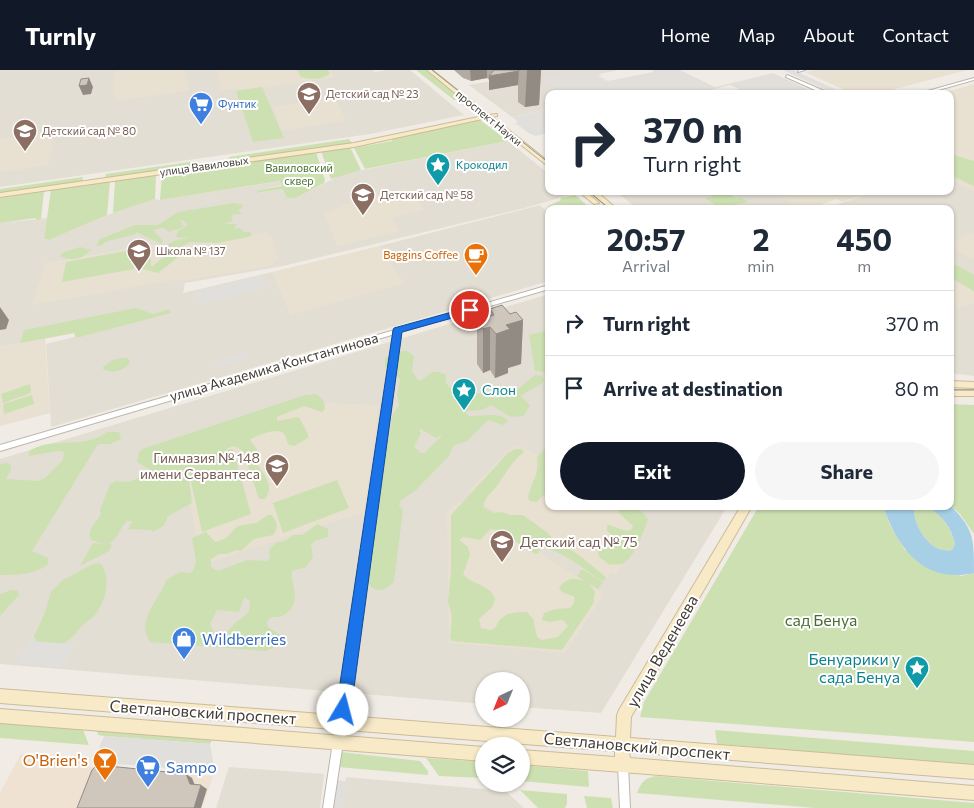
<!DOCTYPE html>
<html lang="en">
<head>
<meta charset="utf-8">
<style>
	body { margin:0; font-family:Commissioner,sans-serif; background:#f6f6f7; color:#1f2937; height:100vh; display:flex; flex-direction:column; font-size:19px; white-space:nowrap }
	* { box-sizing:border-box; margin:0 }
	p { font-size:16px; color:#747a83 }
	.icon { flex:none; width:28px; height:28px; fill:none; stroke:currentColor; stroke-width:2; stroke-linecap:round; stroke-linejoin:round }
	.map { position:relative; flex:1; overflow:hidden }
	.panel { position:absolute; left:545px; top:135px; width:409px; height:305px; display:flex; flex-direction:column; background:#fff; border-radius:10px; box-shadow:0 1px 4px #0004 }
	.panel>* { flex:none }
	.banner { position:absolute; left:545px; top:20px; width:409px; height:105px; border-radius:10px; box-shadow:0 1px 4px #0004; background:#fff; color:#1f2937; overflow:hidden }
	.needle { width:32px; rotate:223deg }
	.tools { position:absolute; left:475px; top:602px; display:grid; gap:10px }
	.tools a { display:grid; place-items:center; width:55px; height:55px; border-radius:50%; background:#fff; box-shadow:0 1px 4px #0004; font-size:25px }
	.pin { position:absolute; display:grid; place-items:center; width:42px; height:42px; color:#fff; margin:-21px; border:2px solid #fff; border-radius:50%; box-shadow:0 1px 5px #0007 }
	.me { position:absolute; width:55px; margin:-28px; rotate:8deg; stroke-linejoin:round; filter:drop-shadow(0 0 4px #0008) }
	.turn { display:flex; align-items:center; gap:18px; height:105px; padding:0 15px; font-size:22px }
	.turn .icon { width:65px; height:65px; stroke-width:2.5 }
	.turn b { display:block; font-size:35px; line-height:42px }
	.eta { display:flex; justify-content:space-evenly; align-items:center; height:85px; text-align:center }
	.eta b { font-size:30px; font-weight:700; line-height:35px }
	.button { display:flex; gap:10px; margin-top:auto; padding:10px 15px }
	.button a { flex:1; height:58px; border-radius:30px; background:#111827; color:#fff; font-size:20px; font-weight:700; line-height:58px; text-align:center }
	.button a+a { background:#f6f6f7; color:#1f2937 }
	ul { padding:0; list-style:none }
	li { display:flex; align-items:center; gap:15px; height:65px; padding:0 15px; border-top:1px solid #e0e1e3 }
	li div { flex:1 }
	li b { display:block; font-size:19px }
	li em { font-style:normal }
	header { display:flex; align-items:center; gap:30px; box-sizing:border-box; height:70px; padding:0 25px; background:#111827; color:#fff }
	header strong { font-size:24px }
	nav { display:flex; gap:28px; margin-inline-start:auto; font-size:18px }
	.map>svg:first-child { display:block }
	.residential { fill:#e3ded3 }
	.commercial { fill:#f0e2d2 }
	.industrial { fill:#e2deda }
	.education { fill:#e8e0d0 }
	.green { fill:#cde0b2; fill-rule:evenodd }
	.parking { fill:#e1dfdc }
	.water { fill:#a7cfe6 }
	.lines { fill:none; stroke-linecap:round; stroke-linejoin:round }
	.street-casing { stroke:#bdb6ac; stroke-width:2 }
	.secondary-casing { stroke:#cbbc99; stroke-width:2 }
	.street { fill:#fff; fill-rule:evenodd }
	.secondary { fill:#f8eac7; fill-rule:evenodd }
	.tram { stroke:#939393; stroke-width:1 }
	.wall { fill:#b3aba2 }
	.shaded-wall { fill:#928b84 }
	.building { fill:#d0c7bc; stroke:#928b84 }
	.route { fill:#1a73e8; stroke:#114b97 }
	.labels { text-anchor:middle; stroke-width:4; stroke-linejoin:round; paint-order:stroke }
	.far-education-label { font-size:11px; fill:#785e54; stroke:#fff; text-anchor:start }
	.far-shop-label { font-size:11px; fill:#366cbe; stroke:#fff; text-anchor:start }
	.far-street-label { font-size:11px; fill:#423c35; stroke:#fff }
	.far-culture-label { font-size:11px; fill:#0d838f; stroke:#fff; text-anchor:start }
	.far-park-label { font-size:11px; fill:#496c30; stroke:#fff }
	.far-food-label { font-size:11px; fill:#c56008; stroke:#fff; text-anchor:end }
	.street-label { font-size:14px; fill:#423c35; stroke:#fff }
	.culture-label { font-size:14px; fill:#0d838f; stroke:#fff; text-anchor:start }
	.education-label { font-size:14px; fill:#785e54; stroke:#fff; text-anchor:end }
	.near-park-label { font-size:16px; fill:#496c30; stroke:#fff }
	.near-shop-label { font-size:16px; fill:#366cbe; stroke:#fff; text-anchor:start }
	.near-street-label { font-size:16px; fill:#423c35; stroke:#fff }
	.near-culture-label { font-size:16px; fill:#0d838f; stroke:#fff; text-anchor:end }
	.near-food-label { font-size:16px; fill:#c56008; stroke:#fff; text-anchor:end }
</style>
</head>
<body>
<header>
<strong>Turnly</strong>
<nav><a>Home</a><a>Map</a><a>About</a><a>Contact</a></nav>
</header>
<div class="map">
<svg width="974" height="738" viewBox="0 0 974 738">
	<rect width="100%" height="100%" fill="#f0ece5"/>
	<path class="residential" d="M0,0H372L375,2L387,0H410L464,45L370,64L0,117Z
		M519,0H618L599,4L601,6H597L587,1L553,6V18L546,20L552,24H549V39L512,47L469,15L526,5Z
		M508,71L549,104V121H570L573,124L525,138L283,196L185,213L183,223L272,202L291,244L403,213L379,176L540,135L549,144V211L51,357L46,274L170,243L169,240L75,263L0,277V153L48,148L44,169L49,170L107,145L155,129L160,130L281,111L282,115L259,120L256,123L283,119L296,128L343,104Z
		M950,109L974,121V306L950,303V139H825L876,121H950Z
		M615,121H774L802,139H638Z
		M549,224V436H718L725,440L601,643L521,637V611H484V634L0,594V389Z
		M229,697L324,704L320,738H216Z
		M346,707L506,721L524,738H340Z"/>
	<path class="commercial" d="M21,684L78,689L91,697L213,706L202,738H0V723Z"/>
	<path class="industrial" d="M653,0H680L715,17L773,3L809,20L793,24H749L730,15L711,20L718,24H552L546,20L552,18L544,12L542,7L587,1L608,11L653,2Z
		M549,39V63L523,45Z"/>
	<path class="education" d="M115,0H185L189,21L121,30L113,25Z
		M217,0H331L335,7L264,18L223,20H221Z
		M815,0H967L876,24H853L805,2Z
		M974,14V121L950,109V24H939Z
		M334,27L346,50L281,61L273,37Z
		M55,62L48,95L0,102V69Z
		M406,118L424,140L391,148L400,161L337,176L325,144L361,128Z
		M774,121H876L842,132L837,129L809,139H802Z
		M266,162L267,165H271L278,189L273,191L274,195L182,211L180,209L32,235L45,193L148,175H190Z
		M974,163V190L950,177V172Z
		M379,176L404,213L291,245L272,202Z
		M950,208L974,222V233L950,241Z
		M45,268L50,343L0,356V277Z
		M312,332L379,335L364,442L202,495L178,377Z
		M515,375L520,376L549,392V436H624L642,447L646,461L616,505L611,502L603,512L469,425V420Z
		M460,431L604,524L565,583L449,573L447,442Z"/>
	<path class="green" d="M297,0H328L330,3C323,10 311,10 301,7Z
		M416,0H426L462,28L454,30Z
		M262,17L284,68L253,72L236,21Z
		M480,50L508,71L365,99L354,78L392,71V69Z
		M349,69L352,73L229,91V87Z
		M350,77L361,100L331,109L321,81Z
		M316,82L325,110L324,113L296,128H287L283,119L255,123L259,120L282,116L280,111L160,130L162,104Z
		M950,84L974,91V116L950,105Z
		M196,91L197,95L105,108L106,104Z
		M156,105L155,129L113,143L115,111Z
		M83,107L82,112L0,124V119Z
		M110,111L107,145L49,170L44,169L51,120Z
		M44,121L41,149L36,150V148L0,153V128Z
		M706,121H725L737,129L741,127L748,132L720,138L705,128L712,126Z
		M575,125L591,139H547L549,136L561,130L560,128Z
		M234,133L243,135L242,138L238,140L242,144L231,145L233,151L224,154H237L234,159L240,158L244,162H250L252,165L248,167L217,173L190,172L181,177L163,180V177L174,171L190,167L179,168L176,166L178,161L188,155L182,150L180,151L184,157L168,162L166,159L161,158L153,160L163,171L162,174L136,162V164L108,171L100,176L96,175L100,169L135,155H158L178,142Z
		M80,177L91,180C82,189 71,192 60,186L62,183Z
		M137,179L142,180L143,182L135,184L134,199L62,212L66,192Z
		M175,182H181V185L158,203L139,198L141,187L146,185L151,189V196H153L161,189Z
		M957,195L974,205V221L950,207V197Z
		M136,238L153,244L169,239L171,243L76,268L74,263L20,273L24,260Z
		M549,260V299L544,302L535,301L529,265Z
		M400,281H407L414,286L412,301L419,311C432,305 430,297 446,305V313L450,318L464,320L470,324L484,323L495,328L502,327L504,317L518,319L535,305L542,306L544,311C538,318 528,320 521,326L530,335L524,346L511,347L491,335L482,340L467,341L466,344L469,346C481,347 499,341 508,351L503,355L488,350L467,371L453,376L449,386L416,420L400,431L399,435L403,440L394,512C385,521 377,524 368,513V500L392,346L399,335L397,325L400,309L385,297V288ZM419,358L436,368L443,364L425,383H420L414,376L421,364Z
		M122,288H128L130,293C124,301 110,305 102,298L112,290Z
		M30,314L31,323L3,333L1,324Z
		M316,324C322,328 325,331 325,339L322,342L304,336L277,347V351L299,347L308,364V368L294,376L289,375C286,371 287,367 284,364C279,356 255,366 250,370L258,381L257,394C264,405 275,416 265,429H259L243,381C237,377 232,374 226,380L233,379L251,444L202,462L187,393L192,433L168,446L164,456L152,462L151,460L128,459L133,451H127C119,458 119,468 109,474L112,475L109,481L80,496L93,473L104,474L91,470C86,461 96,452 101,444L100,440L110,414L116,411L129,412L148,404L149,399L137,392L139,383L142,379L305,325Z
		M32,325L34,334L4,344L3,334Z
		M950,334L974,335V464L960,444L950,435Z
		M107,362H119L121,369L110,374H98L32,481L48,488V494C36,505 16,505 0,505V394L7,393L11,395V399L6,409L38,411L45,408L63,390L64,382L59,381L29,386L28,382C47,368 72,376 93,369C98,368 103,365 107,362Z
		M547,377H549V420L537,432L530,431L528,428C532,409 539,408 537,387Z
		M515,379H522L524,382C511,392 506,404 496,417C490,424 485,427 483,437L494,443L502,442L511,445H523L548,463L553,469L576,483L606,507L604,511L599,509C587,501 555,476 541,478L537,484C520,479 509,461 491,459L480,470L463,467L459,470L468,477L470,485L463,504C472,515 490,514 495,529L492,537L479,549L481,558L491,560C496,558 496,556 499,551C506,542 516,542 527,542L533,549L537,567L542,570L558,567L568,556L563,550L549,552L542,550L544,543L556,539L570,538L574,533L575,527L562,522L559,517C568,508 572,507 584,511L577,506L582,499L603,512L598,519L589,514L595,522L593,534L562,580L452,571L450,567L452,547L448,531L451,501V445L508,383Z
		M337,410L349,438L283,463L273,433Z
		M620,436C632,436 641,438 648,449C645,460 634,489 622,494C619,495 613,494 610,495L599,487L597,476L610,477L615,474L617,469L607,461V455C616,456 622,462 631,460L633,456L619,443Z
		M759,436H883L890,455L905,480L961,506L974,503V672L640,647L644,632Z
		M917,436C938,436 950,456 955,474L952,480C931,485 913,456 914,438Z
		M268,445H272C277,452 279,458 273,465L254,469L241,481L236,480L227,484H219L211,489V497L218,501L247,490L266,491L270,488L269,480L276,473L285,471L293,465H303L317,454L328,459V467L315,471L311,475L313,487L306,497L292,501C290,515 304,531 284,545C277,549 272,544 267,552L268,557L279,564L280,568L274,577L266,581L150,572C135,550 160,530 166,510L180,502L189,503L193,501L196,492L192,468L206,462L215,472C231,468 228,464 238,456L256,453ZM244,527L250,531C250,547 244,545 234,554C231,557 228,561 225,564L215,565L210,554L217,540L239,542Z
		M99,493L102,495C111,510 106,531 95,545C91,550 84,553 80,558C74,566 69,570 61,576L37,573L34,566L44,545L51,522L63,510L93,494Z
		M11,520L18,521L19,525L0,546V524Z
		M0,653L83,660L89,675L0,668Z
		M715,660L974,681V695L717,674Z
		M97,661L212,670L210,674L104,666L98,665Z
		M341,682L420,691L428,701V705L338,697Z
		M426,688L484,692V708L439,706Z
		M521,695L588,701L589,717L521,711Z
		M656,706L974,733V738H815L637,723C641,713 644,708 656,706Z
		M520,720L567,724V734L565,738H538Z
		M584,726L611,728L613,738H587Z"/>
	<path class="parking" d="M783,0H793L846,24H835Z
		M523,45L546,61L548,63L536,66L530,64L515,53L518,52L512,47Z
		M262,205L267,218L200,235L196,222Z
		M246,282L249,288L214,298L213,292Z
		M30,571L75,574L63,597L17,593Z
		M104,666L210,674L215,702L93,692Z
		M335,709L347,712L342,738H331Z"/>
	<path class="water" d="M950,435C974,460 974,467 974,503C924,514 898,479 883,436H917L914,438C913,456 931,485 952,480L955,474C951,457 942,445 926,436Z"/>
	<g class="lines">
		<defs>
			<path id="street" d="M799,0H805L798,2Z
				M787,5L829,23L830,24H824L786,7Z
				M974,8V10L924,24H917Z
				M549,215V219L401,262L347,653L345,656L342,658L339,656L337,653L395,264L0,381V375Z
				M338,667L341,669L343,672L333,738H323L333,672L335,669Z
				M623,690L627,691L628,695L630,738H620L618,695L619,691Z"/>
			<path id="secondary" d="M427,0H432L489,45L497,44V46L492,47L549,92V97L487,48L354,77L0,127V123L354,73L483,46Z
				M578,121H585L599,133L594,134Z
				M589,121H596L617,139H610Z
				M950,311L974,312V318L950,317Z
				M950,320H974V326H950Z
				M741,436H752L631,647L630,668L974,695V709L629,682L630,688L974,716V730L521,694V680L615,687V681L0,633V619L616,667L617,645L619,640Z
				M0,639L484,677V691L0,653Z"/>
		</defs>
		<use href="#street" class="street-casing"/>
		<use href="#secondary" class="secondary-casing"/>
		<use href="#street" class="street"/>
		<use href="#secondary" class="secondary"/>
		<path class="tram" d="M432,0L549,93
			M588,121L610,139
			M950,320H974"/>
	</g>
	<path class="wall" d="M454,0H541L539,35L525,37L518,32V15L489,20V10L487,8L471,11L463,8Z
		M805,121H820L810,124Z
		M490,239L510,244L523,250L521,294L508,298V303L495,308L490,300L483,303L477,294V250L490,246Z"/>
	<path class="shaded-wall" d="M470,0H487V8L471,11Z
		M519,0L518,15L489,20V6Z
		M527,0H541L539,35L525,37Z
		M89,8L93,17L91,24L83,25L79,16Z
		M812,121H820L810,124Z
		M0,237L9,250L6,259L0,260Z
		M523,250L521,294L508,298V303L495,308L496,264L506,255Z
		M490,257V300L483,303V259Z
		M186,704L192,708L196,718L190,714Z
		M201,715L207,719L201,738H194Z"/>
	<path class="building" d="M494,0H519V1L489,6Z
		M89,8L87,15L79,16L81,9Z
		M502,235L510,244L516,242L523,250L506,255L510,259L496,264L490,257L483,259L477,250L494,245L490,239Z
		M99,695L186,704L190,714L201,715L194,738H77L92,700L95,697Z"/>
	<path class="route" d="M470,237L474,238V242L402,262L351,640L349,646L343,648L338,646L336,640L393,260L394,258Z"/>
	<defs>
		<symbol id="school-pin" viewBox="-11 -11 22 30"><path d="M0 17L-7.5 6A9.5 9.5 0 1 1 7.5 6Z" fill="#8d6e63" stroke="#fff"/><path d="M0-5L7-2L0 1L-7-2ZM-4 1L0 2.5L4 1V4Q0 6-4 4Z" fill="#fff"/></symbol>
		<symbol id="supermarket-pin" viewBox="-11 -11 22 30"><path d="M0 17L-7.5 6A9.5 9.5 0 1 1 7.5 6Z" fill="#3f7fe0" stroke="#fff"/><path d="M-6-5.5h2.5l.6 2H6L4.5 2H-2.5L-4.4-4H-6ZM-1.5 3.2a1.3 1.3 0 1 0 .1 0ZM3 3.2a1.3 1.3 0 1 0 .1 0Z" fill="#fff"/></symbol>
		<symbol id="sight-pin" viewBox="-11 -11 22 30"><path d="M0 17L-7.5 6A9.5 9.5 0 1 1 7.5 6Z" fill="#0f9aa8" stroke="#fff"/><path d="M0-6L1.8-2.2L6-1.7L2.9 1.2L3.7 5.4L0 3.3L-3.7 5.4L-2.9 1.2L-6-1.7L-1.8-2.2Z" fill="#fff"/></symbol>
		<symbol id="cafe-pin" viewBox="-11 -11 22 30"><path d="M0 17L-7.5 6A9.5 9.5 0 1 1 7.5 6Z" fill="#e8710a" stroke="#fff"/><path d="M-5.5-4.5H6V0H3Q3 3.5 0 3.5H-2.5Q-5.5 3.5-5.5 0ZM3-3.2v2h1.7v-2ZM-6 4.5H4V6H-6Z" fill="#fff"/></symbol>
		<symbol id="shop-pin" viewBox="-11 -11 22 30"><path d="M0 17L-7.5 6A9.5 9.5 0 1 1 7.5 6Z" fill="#3f7fe0" stroke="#fff"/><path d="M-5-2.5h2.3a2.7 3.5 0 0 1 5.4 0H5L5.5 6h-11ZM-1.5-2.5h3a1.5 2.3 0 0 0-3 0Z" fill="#fff"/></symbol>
		<symbol id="bar-pin" viewBox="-11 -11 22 30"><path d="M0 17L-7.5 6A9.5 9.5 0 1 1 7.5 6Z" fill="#e8710a" stroke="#fff"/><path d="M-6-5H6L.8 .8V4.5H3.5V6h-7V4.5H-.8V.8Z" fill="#fff"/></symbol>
	</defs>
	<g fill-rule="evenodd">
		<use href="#school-pin" x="295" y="10" width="28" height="38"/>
		<use href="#supermarket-pin" x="187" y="20" width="28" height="38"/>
		<use href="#school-pin" x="11" y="47" width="28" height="38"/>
		<use href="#sight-pin" x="424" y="81" width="28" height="38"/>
		<use href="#school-pin" x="349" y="111" width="28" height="38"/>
		<use href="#school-pin" x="125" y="167" width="28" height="38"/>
		<use href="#cafe-pin" x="462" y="171" width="28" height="38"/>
		<use href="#sight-pin" x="450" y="306" width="28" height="38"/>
		<use href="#school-pin" x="263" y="382" width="28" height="38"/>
		<use href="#school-pin" x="488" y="458" width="28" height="38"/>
		<use href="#shop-pin" x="170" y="555" width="28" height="38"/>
		<use href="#sight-pin" x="903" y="584" width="28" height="38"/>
		<use href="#bar-pin" x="91" y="676" width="28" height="38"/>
		<use href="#supermarket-pin" x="134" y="683" width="28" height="38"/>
	</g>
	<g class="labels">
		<g class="far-education-label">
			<text x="326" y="28">Детский сад № 23</text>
			<text x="42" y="65">Детский сад № 80</text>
			<text x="380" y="129">Детский сад № 58</text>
			<text x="156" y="185">Школа № 137</text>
		</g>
		<g class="far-shop-label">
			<text x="218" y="38">Фунтик</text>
		</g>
		<g class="far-street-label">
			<text transform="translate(489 48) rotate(39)" y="4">проспект Науки</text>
			<text transform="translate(204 96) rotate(-8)" y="4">улица Вавиловых</text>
		</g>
		<g class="far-culture-label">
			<text x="456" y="99">Крокодил</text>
		</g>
		<g class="far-park-label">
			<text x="299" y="102">Вавиловский<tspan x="299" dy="13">сквер</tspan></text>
		</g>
		<g class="far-food-label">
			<text x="458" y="189">Baggins Coffee</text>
		</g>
		<g class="street-label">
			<text transform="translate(274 297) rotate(-16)" y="5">улица Академика Константинова</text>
		</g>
		<g class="culture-label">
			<text x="482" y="325">Слон</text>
		</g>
		<g class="education-label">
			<text x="260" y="393">Гимназия № 148<tspan x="260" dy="16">имени Сервантеса</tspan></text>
			<text x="520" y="477" text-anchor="start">Детский сад № 75</text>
		</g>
		<g class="near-park-label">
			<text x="821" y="556">сад Бенуа</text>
		</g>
		<g class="near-shop-label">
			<text x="202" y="575">Wildberries</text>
			<text x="166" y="703">Sampo</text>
		</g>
		<g class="near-street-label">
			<text transform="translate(662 581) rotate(-60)" y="6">улица Веденеева</text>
			<text transform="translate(203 642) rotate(4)" y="6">Светлановский проспект</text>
			<text transform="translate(637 676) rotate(5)" y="6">Светлановский проспект</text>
		</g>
		<g class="near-culture-label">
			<text x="900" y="595">Бенуарики у<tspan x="900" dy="18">сада Бенуа</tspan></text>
		</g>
		<g class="near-food-label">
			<text x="88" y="696">O'Brien's</text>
		</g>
	</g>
</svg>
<div class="tools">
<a><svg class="needle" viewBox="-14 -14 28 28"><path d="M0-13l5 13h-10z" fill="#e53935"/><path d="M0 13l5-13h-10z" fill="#747a83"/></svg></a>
<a><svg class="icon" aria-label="layers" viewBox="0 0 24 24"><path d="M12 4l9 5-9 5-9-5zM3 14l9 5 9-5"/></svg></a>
</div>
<div class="pin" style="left:470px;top:240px;background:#d93025"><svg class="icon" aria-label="arrive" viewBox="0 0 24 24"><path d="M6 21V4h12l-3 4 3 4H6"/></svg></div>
<svg class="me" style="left:343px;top:640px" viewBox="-20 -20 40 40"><circle r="19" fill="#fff"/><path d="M0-13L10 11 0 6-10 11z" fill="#1a73e8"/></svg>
<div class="banner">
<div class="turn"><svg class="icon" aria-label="right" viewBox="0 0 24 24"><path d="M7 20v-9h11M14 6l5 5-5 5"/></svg><div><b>370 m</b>Turn right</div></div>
</div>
<section class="panel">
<div class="eta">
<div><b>20:57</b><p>Arrival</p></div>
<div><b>2</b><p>min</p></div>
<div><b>450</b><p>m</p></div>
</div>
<ul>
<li><svg class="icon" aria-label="right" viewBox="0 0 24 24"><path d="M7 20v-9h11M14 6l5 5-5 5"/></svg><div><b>Turn right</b></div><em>370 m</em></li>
<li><svg class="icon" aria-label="arrive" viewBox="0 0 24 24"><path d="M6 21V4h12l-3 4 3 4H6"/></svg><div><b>Arrive at destination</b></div><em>80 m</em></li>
</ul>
<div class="button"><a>Exit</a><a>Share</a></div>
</section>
</div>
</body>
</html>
